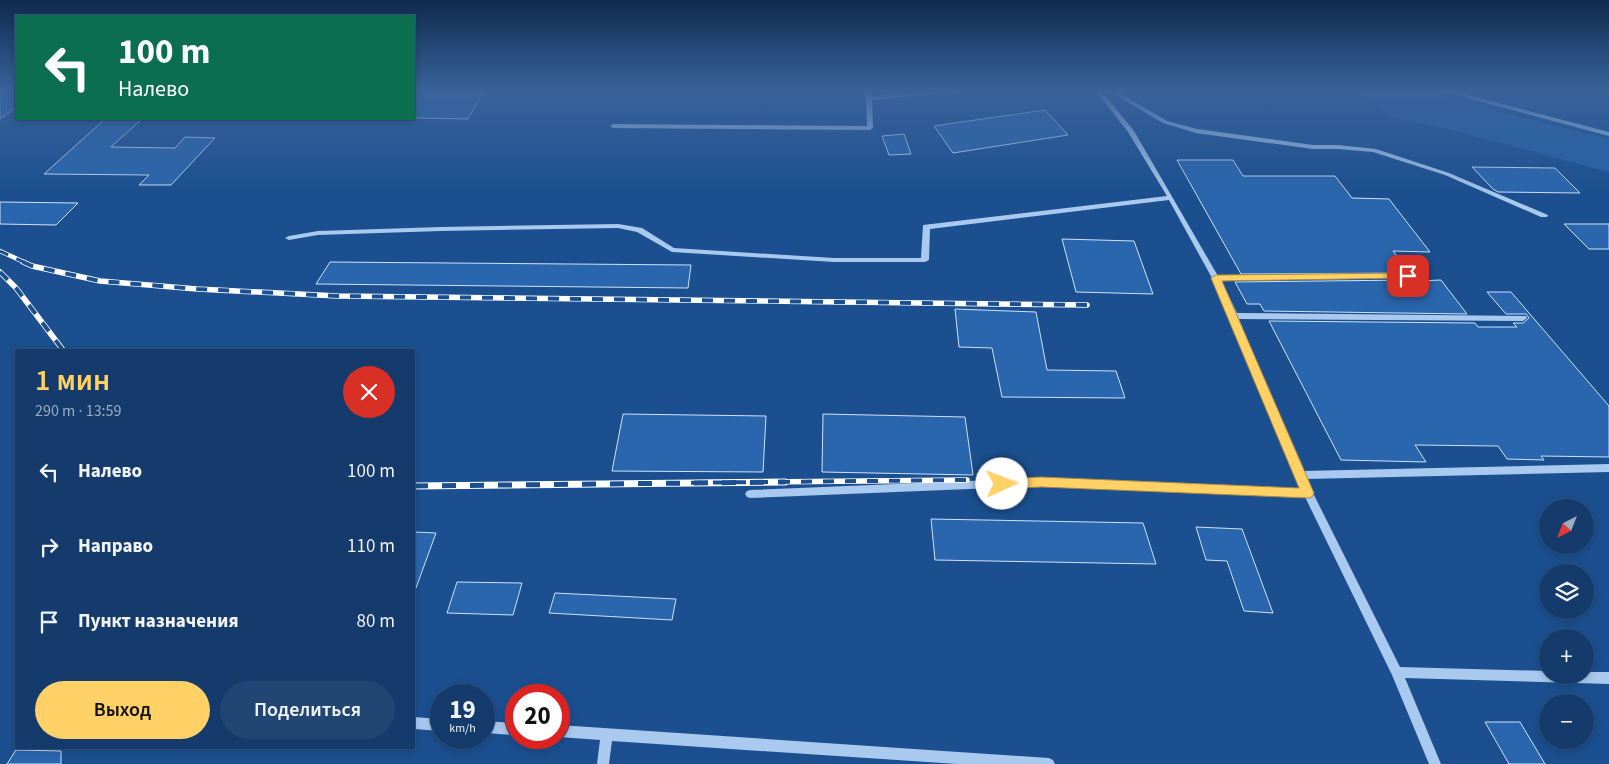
<!DOCTYPE html>
<html lang="ru">
<head>
<meta charset="utf-8">
<style>
	body { margin:0; font-family:"Source Sans 3",sans-serif; background:#214673; color:#f1f3f6; height:100vh; display:flex; flex-direction:column; font-size:19px; white-space:nowrap }
	* { box-sizing:border-box; margin:0 }
	p { font-size:16px; color:#9dadc1 }
	.icon { flex:none; width:28px; height:28px; fill:none; stroke:currentColor; stroke-width:2; stroke-linecap:round; stroke-linejoin:round }
	.map { position:relative; flex:1; overflow:hidden }
	.details { position:absolute; left:15px; top:349px; width:400px; height:400px; display:flex; flex-direction:column; background:#143b6b; border-radius:0px; box-shadow:0 2px 8px #0003,0 0 0 1px #33557e }
	.details>* { flex:none }
	.banner { position:absolute; left:15px; top:15px; width:400px; height:105px; border-radius:0px; box-shadow:0 2px 8px #0003,0 0 0 1px #33557e; background:#0b6e4f; color:#fff; overflow:hidden }
	.needle { width:32px; rotate:222deg }
	.tools { position:absolute; left:1539px; top:499px; display:grid; gap:10px }
	.tools a { display:grid; place-items:center; width:55px; height:55px; border-radius:50%; background:#143b6b; box-shadow:0 2px 8px #0003,0 0 0 1px #33557e; font-size:25px }
	.speed { position:absolute; left:430px; top:684px; display:flex; gap:10px; font-size:25px; font-weight:700; text-align:center }
	.speed>* { display:grid; place-content:center; width:65px; height:65px; border-radius:50%; background:#143b6b; box-shadow:0 2px 8px #0003,0 0 0 1px #33557e; line-height:1 }
	.speed small { font-size:12px; font-weight:400 }
	.speed .limit { border:8px solid #d22; background:#fff; color:#111 }
	.pin { position:absolute; display:grid; place-items:center; width:42px; height:42px; color:#fff; margin:-21px; border-radius:10px; box-shadow:0 2px 8px #0006 }
	.me { position:absolute; width:55px; margin:-28px; rotate:88deg; stroke-linejoin:round; filter:drop-shadow(0 0 4px #0008) }
	.turn { display:flex; align-items:center; gap:18px; height:105px; padding:0 20px; font-size:22px }
	.turn .icon { width:65px; height:65px; stroke-width:2.5 }
	.turn b { display:block; font-size:35px; line-height:42px }
	.round { display:grid; place-items:center; flex:none; width:52px; height:52px; border-radius:26px; background:#214673 }
	.summary { display:flex; align-items:center; justify-content:space-between; height:85px; padding:0 20px }
	h1 { font-size:30px; font-weight:600; line-height:38px; color:#ffd166 }
	.button { display:flex; gap:10px; margin-top:auto; padding:10px 20px }
	.button a { flex:1; height:58px; border-radius:30px; background:#ffd166; color:#111; font-size:20px; font-weight:600; line-height:58px; text-align:center }
	.button a+a { background:#214673; color:#f1f3f6 }
	ul { padding:0; list-style:none }
	li { display:flex; align-items:center; gap:15px; height:75px; padding:0 20px }
	li div { flex:1 }
	li b { display:block; font-size:19px }
	li em { font-style:normal }
	.map>svg:first-child { display:block }
	.green { fill:#2461a8 }
	.building { fill:#2a66ad; stroke:#cfe3fa }
	.lines { fill:none; stroke-linecap:round; stroke-linejoin:round }
	.minor { fill:#a9c9ee; fill-rule:evenodd }
	.rail-far2-casing { stroke:#fff; stroke-width:4.5 }
	.rail-far1-casing { stroke:#fff; stroke-width:5.5 }
	.rail-casing { stroke:#fff; stroke-width:7 }
	.rail-far2 { stroke:#1b4f8f; stroke-width:3; stroke-dasharray:9; stroke-linecap:butt }
	.rail-far1 { stroke:#1b4f8f; stroke-width:4; stroke-dasharray:11; stroke-linecap:butt }
	.rail { stroke:#1b4f8f; stroke-width:5; stroke-dasharray:14; stroke-linecap:butt }
	.route { fill:#ffd166; stroke:#a68842 }
</style>
</head>
<body>
<div class="map">
<svg width="1609" height="764" viewBox="0 0 1609 764">
	<rect width="100%" height="100%" fill="#1b4f8f"/>
	<path class="green" d="M1355,90H1425L1479,107L1609,139V172L1448,129L1402,120L1387,115Z"/>
	<path class="building" d="M0,90H16V107L0,119Z
		M414,90H484L468,119L414,118Z
		M1045,110L1068,135L953,153L934,126Z
		M105,119H142L111,147L175,148L185,137L215,138L171,185H139L149,175L44,174Z
		M904,134L911,154L889,155L882,136Z
		M1177,160H1233L1243,176H1335L1352,198L1389,199L1430,252L1393,251L1410,273L1241,274Z
		M1472,167L1555,168L1580,193L1498,192L1493,189Z
		M0,202L78,203L56,225L0,224Z
		M1564,224H1609V249H1589Z
		M1062,239L1134,241L1153,294L1076,292Z
		M330,262L691,265L688,288L316,284Z
		M1413,277L1416,281L1441,280L1467,314L1264,311L1260,304H1247L1235,282L1408,280Z
		M1487,292H1511L1609,406V457L1541,456L1544,460L1507,459L1498,446L1415,445L1426,462L1341,460L1269,321L1475,323L1478,327H1517L1513,323H1523L1529,318L1526,314H1506Z
		M955,309L1036,312L1047,370L1116,371L1125,398L1002,397L992,348L959,347Z
		M623,414L766,416L763,472L612,471Z
		M823,414L965,417L973,475L822,472Z
		M931,519L1143,523L1156,564L935,560Z
		M1196,527L1242,529L1273,613L1244,611L1227,561L1206,560Z
		M414,532L436,533L416,588H414Z
		M457,582L522,583L513,615L447,613Z
		M555,593L676,599L672,620L549,613Z
		M1485,722H1520L1545,764H1509Z
		M16,750L61,751V764H7Z"/>
	<g class="lines">
		<path class="minor" d="M866,90H872V97L934,90H955L952,92L872,100L873,128L870,130L613,128L610,126L613,124L867,126Z
			M1095,90H1101L1134,131L1218,276L1408,274L1412,276L1408,278L1221,280L1237,313L1526,316L1527,318L1523,321L1239,319L1302,471L1609,464V472L1306,479L1400,667L1548,671V675H1585V672H1609V684L1405,678L1441,764H1429L1392,675L1305,497L1041,486L750,498L747,497L745,494L747,491L750,490L1041,478L1301,489L1230,316L1212,278L1169,200L930,229L929,260L925,262H834L672,252L637,232L618,228L441,231L318,235L289,240L285,238L289,236L318,231L441,227L618,224L642,228L674,248L834,258H921L923,225L1167,196L1128,132Z
			M1103,90H1112L1121,94L1167,121L1197,129L1313,145H1338L1376,149L1449,173L1548,215L1547,217H1541L1445,175L1373,152L1338,149H1313L1196,133L1163,123L1117,96Z
			M1438,90H1449L1609,132V136Z
			M414,717L441,719V731L414,729Z
			M484,721L516,723V735L484,733Z
			M559,725L1049,758L1053,760L1055,764H957L612,741L609,764H597L600,740L559,737Z"/>
		<defs>
			<path id="rail-far2" d="M0,251L26,263"/>
			<path id="rail-far1" d="M23,262L32,266L100,281L197,289L338,296L1087,305
				M0,272L16,288L63,350
				M669,483L967,480"/>
			<path id="rail" d="M414,486L785,482"/>
		</defs>
		<use href="#rail-far2" class="rail-far2-casing"/>
		<use href="#rail-far1" class="rail-far1-casing"/>
		<use href="#rail" class="rail-casing"/>
		<use href="#rail-far2" class="rail-far2"/>
		<use href="#rail-far1" class="rail-far1"/>
		<use href="#rail" class="rail"/>
	</g>
	<linearGradient id="sky" x2="0" y2="1"><stop stop-color="#0f2b4f"/><stop offset="0.46" stop-color="#39639b"/><stop offset="1" stop-color="#39639b" stop-opacity="0"/></linearGradient>
	<rect width="1609" height="197" fill="url(#sky)"/>
	<path class="route" d="M1408,273L1412,274V278L1222,281L1314,493L1312,497L1308,498L1041,487L1002,489L998,487L996,484L998,480L1002,479L1041,477L1299,488L1211,278L1216,275Z"/>
</svg>
<div class="tools">
<a><svg class="needle" viewBox="-14 -14 28 28"><path d="M0-13l5 13h-10z" fill="#e53935"/><path d="M0 13l5-13h-10z" fill="#9dadc1"/></svg></a>
<a><svg class="icon" aria-label="layers" viewBox="0 0 24 24"><path d="M12 4l9 5-9 5-9-5zM3 14l9 5 9-5"/></svg></a>
<a>+</a>
<a>−</a>
</div>
<div class="speed"><div>19<small>km/h</small></div><div class="limit">20</div></div>
<div class="pin" style="left:1408px;top:276px;background:#d93025"><svg class="icon" aria-label="arrive" viewBox="0 0 24 24"><path d="M6 21V4h12l-3 4 3 4H6"/></svg></div>
<svg class="me" style="left:1002px;top:484px" viewBox="-20 -20 40 40"><circle r="19" fill="#fff"/><path d="M0-13L10 11 0 6-10 11z" fill="#ffd166"/></svg>
<div class="banner">
<div class="turn"><svg class="icon" aria-label="left" viewBox="0 0 24 24"><path d="M17 20v-9H6M10 6l-5 5 5 5"/></svg><div><b>100 m</b>Налево</div></div>
</div>
<section class="details">
<div class="summary"><div><h1>1 мин</h1><p>290 m · 13:59</p></div><a class="round" style="background:#d93025;color:#fff"><svg class="icon" aria-label="close" viewBox="0 0 24 24"><path d="M6 6l12 12M18 6L6 18"/></svg></a></div>
<ul>
<li><svg class="icon" aria-label="left" viewBox="0 0 24 24"><path d="M17 20v-9H6M10 6l-5 5 5 5"/></svg><div><b>Налево</b></div><em>100 m</em></li>
<li><svg class="icon" aria-label="right" viewBox="0 0 24 24"><path d="M7 20v-9h11M14 6l5 5-5 5"/></svg><div><b>Направо</b></div><em>110 m</em></li>
<li><svg class="icon" aria-label="arrive" viewBox="0 0 24 24"><path d="M6 21V4h12l-3 4 3 4H6"/></svg><div><b>Пункт назначения</b></div><em>80 m</em></li>
</ul>
<div class="button"><a>Выход</a><a>Поделиться</a></div>
</section>
</div>
</body>
</html>
